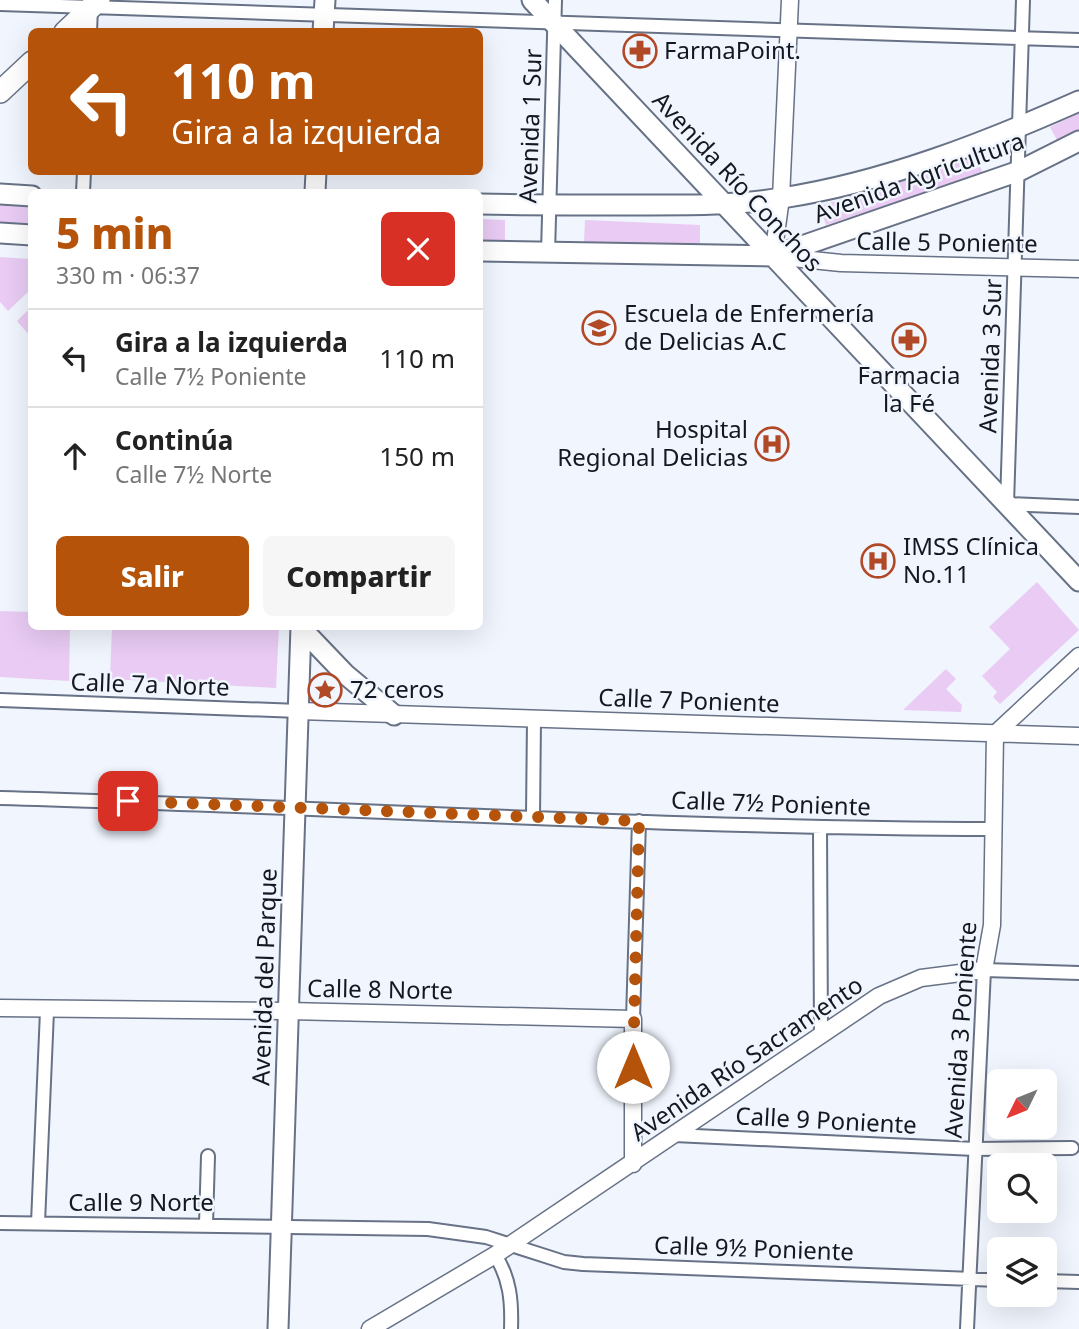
<!DOCTYPE html>
<html lang="es">
<head>
<meta charset="utf-8">
<style>
	body { margin:0; font-family:"Noto Sans",sans-serif; background:#f6f6f6; color:#222; height:100vh; display:flex; flex-direction:column; font-size:26px; white-space:nowrap }
	* { box-sizing:border-box; margin:0 }
	p { font-size:23px; color:#767676 }
	.icon { flex:none; width:38px; height:38px; fill:none; stroke:currentColor; stroke-width:2; stroke-linecap:round; stroke-linejoin:round }
	.map { position:relative; flex:1; overflow:hidden }
	.panel { position:absolute; left:28px; top:189px; width:455px; height:441px; display:flex; flex-direction:column; background:#fff; border-radius:10px; box-shadow:0 7px 28px #0002 }
	.panel>* { flex:none }
	.top-card { position:absolute; left:28px; top:28px; width:455px; height:147px; border-radius:10px; box-shadow:0 7px 28px #0002; background:#b45309; color:#fff; overflow:hidden }
	.needle { width:46px; rotate:227deg }
	.tools { position:absolute; left:987px; top:1069px; display:grid; gap:14px }
	.tools a { display:grid; place-items:center; width:70px; height:70px; border-radius:10px; background:#fff; box-shadow:0 7px 28px #0002; font-size:35px }
	.pin { position:absolute; display:grid; place-items:center; width:60px; height:60px; color:#fff; margin:-30px; border-radius:14px; box-shadow:0 4px 10px #0006 }
	.me { position:absolute; width:77px; margin:-38px; rotate:0deg; stroke-linejoin:round; filter:drop-shadow(0 0 5px #0008) }
	.turn { display:flex; align-items:center; gap:24px; height:147px; padding:0 28px; font-size:32px }
	.turn .icon { width:91px; height:91px; stroke-width:2.5 }
	.turn b { display:block; font-size:49px; line-height:60px }
	.round { display:grid; place-items:center; flex:none; width:74px; height:74px; border-radius:10px; background:#f6f6f6 }
	.overview { display:flex; align-items:center; justify-content:space-between; height:119px; padding:0 28px }
	h1 { font-size:42px; font-weight:800; line-height:52px; color:#b45309 }
	.primary-button { display:flex; gap:14px; margin-top:auto; padding:14px 28px }
	.primary-button a { flex:1; height:80px; border-radius:10px; background:#b45309; color:#fff; font-size:28px; font-weight:800; line-height:80px; text-align:center }
	.primary-button a+a { background:#f6f6f6; color:#222 }
	ul { padding:0; list-style:none }
	li { display:flex; align-items:center; gap:21px; height:98px; padding:0 28px; border-top:2px solid #e0e0e0 }
	li div { flex:1 }
	li b { display:block; font-size:26px }
	li em { font-style:normal }
	.map>svg:first-child { display:block }
	.green { fill:#e9cbf4 }
	.lines { fill:none; stroke-linecap:round; stroke-linejoin:round }
	.minor-casing { stroke:#687286; stroke-width:16 }
	.tertiary-casing { stroke:#687286; stroke-width:19 }
	.secondary-casing { stroke:#687286; stroke-width:23 }
	.primary-casing { stroke:#687286; stroke-width:24 }
	.minor { stroke:#fff; stroke-width:12 }
	.tertiary { stroke:#fff; stroke-width:16 }
	.secondary { stroke:#fff; stroke-width:19 }
	.primary { stroke:#fff; stroke-width:21 }
	.route { stroke:#b45309; stroke-width:12; stroke-dasharray:0 21.6 }
	.labels { text-anchor:middle; stroke-width:5; stroke-linejoin:round; paint-order:stroke }
	.poi-label { font-size:24px; fill:#141820; stroke:#f0f5fe; text-anchor:start }
	.street-label { font-size:24px; fill:#141820; stroke:#f0f5fe }
</style>
</head>
<body>
<div class="map">
<svg width="1079" height="1329" viewBox="0 0 1079 1329">
	<rect width="100%" height="100%" fill="#f0f5fe"/>
	<path class="green" d="M1079,113V132L1058,142L1050,127Z
		M976,155L983,174L826,225L820,206Z
		M0,205H31V231H0Z
		M480,219L505,220V242L480,241Z
		M585,220L700,225V247L584,243Z
		M0,257L31,259V289L8,311L0,302Z
		M31,307V337L17,321Z
		M1037,582L1079,630L1000,704L993,697L997,692L982,676L1010,649L989,627Z
		M0,611L31,612L32,626L70,627L69,681L0,677Z
		M112,627H279L276,688L110,679Z
		M946,669L956,679L946,689L962,705L961,712L903,710Z"/>
	<g class="lines">
		<defs>
			<path id="minor" d="M1023,0L1007,504L1079,507
				M0,4L1079,40
				M90,32L91,7
				M83,192L84,172
				M548,253L555,0
				M0,700L299,711
				M0,798C331,807 662,828 993,829
				M533,816L534,719
				M820,828L821,1034
				M633,1019L639,821
				M674,1135L975,1149L1072,1148
				M0,1223L428,1229L486,1237L564,1262L583,1264L999,1280
				M38,1223L47,1011
				M206,1224L208,1156
				M495,1255C510,1278 512,1301 511,1329
				M1045,1281L1079,1282
				M967,1329L984,970L1079,973"/>
			<path id="tertiary" d="M790,0L781,198L773,256L841,263L1079,269
				M299,711L1079,736
				M0,1008L288,1011L633,1019V1164
				M370,1329L495,1255L879,996L921,978L984,970L992,925L995,734L1079,656"/>
			<path id="secondary" d="M532,0L1079,581
				M323,32L325,0
				M315,192L316,172
				M0,194L32,196
				M480,204C536,205 593,205 649,205C694,205 738,205 782,198C885,182 984,143 1079,101
				M0,233L32,235
				M480,251L773,256L1019,171L1079,141
				M301,628L345,674L394,715
				M278,1329L301,626"/>
			<path id="primary" d="M65,32L99,0
				M0,92L32,62"/>
		</defs>
		<use href="#minor" class="minor-casing"/>
		<use href="#tertiary" class="tertiary-casing"/>
		<use href="#secondary" class="secondary-casing"/>
		<use href="#primary" class="primary-casing"/>
		<use href="#minor" class="minor"/>
		<use href="#tertiary" class="tertiary"/>
		<use href="#secondary" class="secondary"/>
		<use href="#primary" class="primary"/>
	</g>
	<g class="lines">
		<path class="route" d="M128,801L639,821L633,1067"/>
	</g>
	<defs>
		<symbol id="pharmacy-ring" viewBox="-11 -11 22 22"><circle r="9.5" fill="#f0f5fe" stroke="#b14926" stroke-width="1.5"/><path d="M-2-6h4v4h4v4h-4v4h-4v-4h-4v-4h4Z" fill="#b14926"/></symbol>
		<symbol id="university-ring" viewBox="-11 -11 22 22"><circle r="9.5" fill="#f0f5fe" stroke="#b14926" stroke-width="1.5"/><path d="M0-5L7-2L0 1L-7-2ZM-4 1L0 2.5L4 1V4Q0 6-4 4Z" fill="#b14926"/></symbol>
		<symbol id="hospital-ring" viewBox="-11 -11 22 22"><circle r="9.5" fill="#f0f5fe" stroke="#b14926" stroke-width="1.5"/><path d="M-5-5h3v3.5h4V-5h3V5h-3V1.5h-4V5h-3Z" fill="#b14926"/></symbol>
		<symbol id="sight-ring" viewBox="-11 -11 22 22"><circle r="9.5" fill="#f0f5fe" stroke="#b14926" stroke-width="1.5"/><path d="M0-6L1.8-2.2L6-1.7L2.9 1.2L3.7 5.4L0 3.3L-3.7 5.4L-2.9 1.2L-6-1.7L-1.8-2.2Z" fill="#b14926"/></symbol>
	</defs>
	<g fill-rule="evenodd">
		<use href="#pharmacy-ring" x="621" y="32" width="38" height="38"/>
		<use href="#university-ring" x="580" y="309" width="38" height="38"/>
		<use href="#pharmacy-ring" x="890" y="321" width="38" height="38"/>
		<use href="#hospital-ring" x="753" y="425" width="38" height="38"/>
		<use href="#hospital-ring" x="859" y="542" width="38" height="38"/>
		<use href="#sight-ring" x="306" y="671" width="38" height="38"/>
	</g>
	<g class="labels">
		<g class="poi-label">
			<text x="664" y="59">FarmaPoint.</text>
			<text x="624" y="322">Escuela de Enfermería<tspan x="624" dy="28">de Delicias A.C</tspan></text>
			<text x="909" y="384" text-anchor="middle">Farmacia<tspan x="909" dy="28">la Fé</tspan></text>
			<text x="748" y="438" text-anchor="end">Hospital<tspan x="748" dy="28">Regional Delicias</tspan></text>
			<text x="903" y="555">IMSS Clínica<tspan x="903" dy="28">No.11</tspan></text>
			<text x="350" y="698">72 ceros</text>
		</g>
		<g class="street-label">
			<text transform="translate(531 126) rotate(-88)" y="8">Avenida 1 Sur</text>
			<text transform="translate(919 178) rotate(-20)" y="8">Avenida Agricultura</text>
			<text transform="translate(737 182) rotate(47)" y="8">Avenida Río Conchos</text>
			<text transform="translate(947 243) rotate(1)" y="8">Calle 5 Poniente</text>
			<text transform="translate(991 356) rotate(-88)" y="8">Avenida 3 Sur</text>
			<text transform="translate(150 685) rotate(2)" y="8">Calle 7a Norte</text>
			<text transform="translate(689 701) rotate(2)" y="8">Calle 7 Poniente</text>
			<text transform="translate(771 804) rotate(2)" y="8">Calle 7½ Poniente</text>
			<text transform="translate(265 977) rotate(-88)" y="8">Avenida del Parque</text>
			<text transform="translate(380 990) rotate(1)" y="8">Calle 8 Norte</text>
			<text transform="translate(961 1030) rotate(-86)" y="8">Avenida 3 Poniente</text>
			<text transform="translate(747 1059) rotate(-34)" y="8">Avenida Río Sacramento</text>
			<text transform="translate(826 1121) rotate(3)" y="8">Calle 9 Poniente</text>
			<text x="141" y="1211">Calle 9 Norte</text>
			<text transform="translate(754 1249) rotate(2)" y="8">Calle 9½ Poniente</text>
		</g>
	</g>
</svg>
<div class="tools">
<a><svg class="needle" viewBox="-14 -14 28 28"><path d="M0-13l5 13h-10z" fill="#e53935"/><path d="M0 13l5-13h-10z" fill="#767676"/></svg></a>
<a><svg class="icon" aria-label="search" viewBox="0 0 24 24"><circle cx="10" cy="10" r="6"/><path d="M15 15l6 6"/></svg></a>
<a><svg class="icon" aria-label="layers" viewBox="0 0 24 24"><path d="M12 4l9 5-9 5-9-5zM3 14l9 5 9-5"/></svg></a>
</div>
<div class="pin" style="left:128px;top:801px;background:#d93025"><svg class="icon" aria-label="arrive" viewBox="0 0 24 24"><path d="M6 21V4h12l-3 4 3 4H6"/></svg></div>
<svg class="me" style="left:633px;top:1067px" viewBox="-20 -20 40 40"><circle r="19" fill="#fff"/><path d="M0-13L10 11 0 6-10 11z" fill="#b45309"/></svg>
<div class="top-card">
<div class="turn"><svg class="icon" aria-label="left" viewBox="0 0 24 24"><path d="M17 20v-9H6M10 6l-5 5 5 5"/></svg><div><b>110 m</b>Gira a la izquierda</div></div>
</div>
<section class="panel">
<div class="overview"><div><h1>5 min</h1><p>330 m · 06:37</p></div><a class="round" style="background:#d93025;color:#fff"><svg class="icon" aria-label="close" viewBox="0 0 24 24"><path d="M6 6l12 12M18 6L6 18"/></svg></a></div>
<ul>
<li><svg class="icon" aria-label="left" viewBox="0 0 24 24"><path d="M17 20v-9H6M10 6l-5 5 5 5"/></svg><div><b>Gira a la izquierda</b><p>Calle 7½ Poniente</p></div><em>110 m</em></li>
<li><svg class="icon" aria-label="ahead" viewBox="0 0 24 24"><path d="M12 20V5M6 11l6-6 6 6"/></svg><div><b>Continúa</b><p>Calle 7½ Norte</p></div><em>150 m</em></li>
</ul>
<div class="primary-button"><a>Salir</a><a>Compartir</a></div>
</section>
</div>
</body>
</html>
